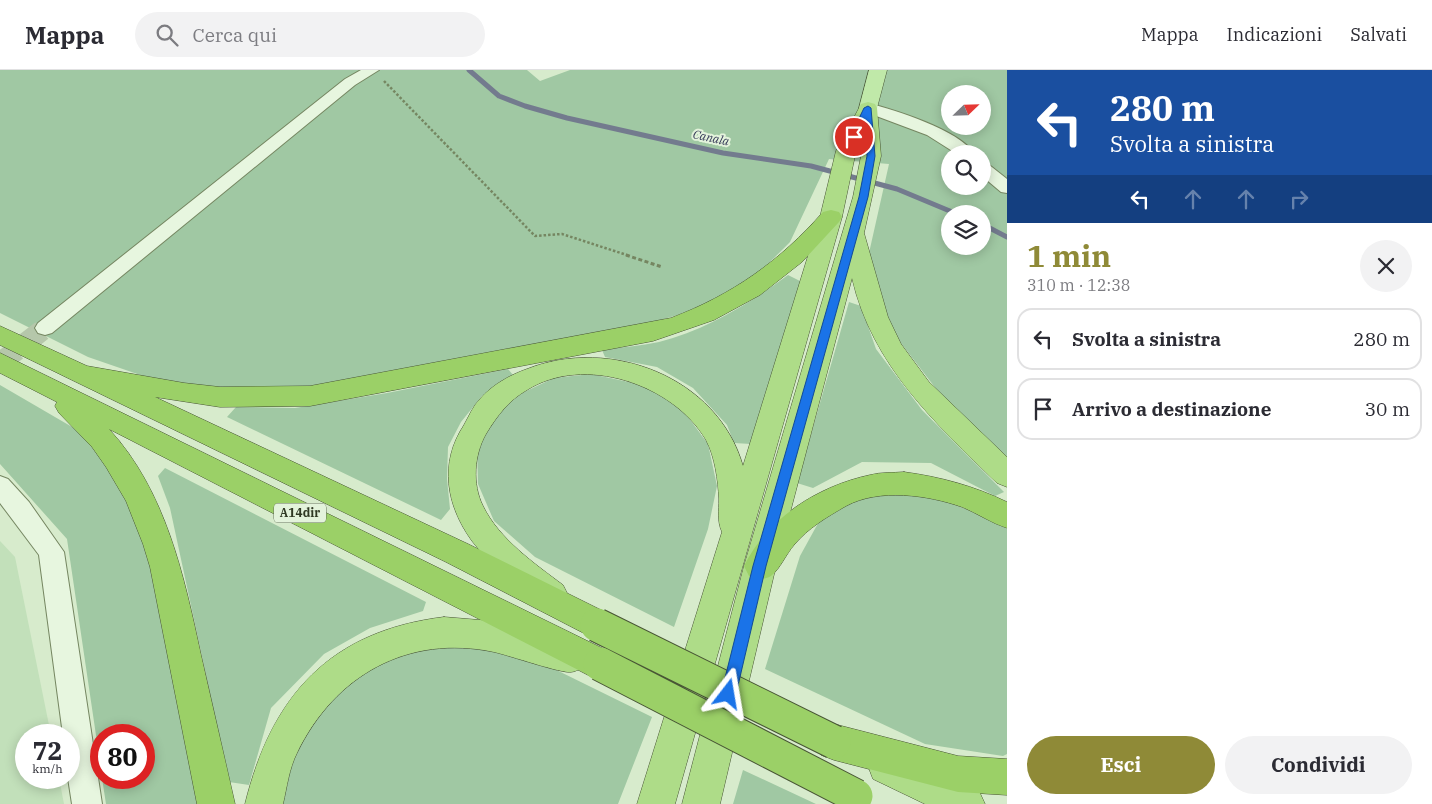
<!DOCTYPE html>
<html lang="it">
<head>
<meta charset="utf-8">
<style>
	body { margin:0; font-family:"IBM Plex Serif",serif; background:#f2f2f3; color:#2b2b33; height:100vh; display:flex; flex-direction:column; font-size:19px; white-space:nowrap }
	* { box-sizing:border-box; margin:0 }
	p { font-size:16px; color:#7c7c81 }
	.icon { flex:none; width:28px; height:28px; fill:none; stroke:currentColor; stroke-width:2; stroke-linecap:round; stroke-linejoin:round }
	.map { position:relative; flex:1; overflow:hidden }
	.sheet { display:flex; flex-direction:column; background:#fff; width:425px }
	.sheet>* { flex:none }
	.top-card { background:#1a4fa0; color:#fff; overflow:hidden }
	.needle { width:32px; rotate:67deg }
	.fabs { position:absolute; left:941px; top:15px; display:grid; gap:10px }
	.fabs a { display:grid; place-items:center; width:50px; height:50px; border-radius:50%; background:#fff; box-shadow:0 2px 12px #0003; font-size:25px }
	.speed { position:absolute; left:15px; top:654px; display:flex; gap:10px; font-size:25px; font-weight:700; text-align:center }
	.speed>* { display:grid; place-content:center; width:65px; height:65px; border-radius:50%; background:#fff; box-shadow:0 2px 12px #0003; line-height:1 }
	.speed small { font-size:12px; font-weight:400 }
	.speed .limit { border:8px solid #d22; background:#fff; color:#111 }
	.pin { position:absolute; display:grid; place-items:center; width:42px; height:42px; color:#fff; margin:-21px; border:2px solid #fff; border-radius:50%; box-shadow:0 1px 5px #0007 }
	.me { position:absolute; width:55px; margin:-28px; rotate:14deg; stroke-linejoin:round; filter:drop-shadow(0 0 4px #0008) }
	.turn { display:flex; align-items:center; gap:18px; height:105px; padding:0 20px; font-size:22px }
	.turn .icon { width:65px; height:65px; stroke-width:2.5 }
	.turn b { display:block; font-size:35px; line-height:42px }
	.lanes { display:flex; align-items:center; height:48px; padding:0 20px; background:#0003; justify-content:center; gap:25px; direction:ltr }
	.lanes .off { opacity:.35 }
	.round { display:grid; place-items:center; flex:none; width:52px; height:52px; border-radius:26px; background:#f2f2f3 }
	.headline { display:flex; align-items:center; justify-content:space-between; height:85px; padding:0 20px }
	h1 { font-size:30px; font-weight:700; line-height:38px; color:#8f8a37 }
	.cta { display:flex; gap:10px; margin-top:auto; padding:10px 20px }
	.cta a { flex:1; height:58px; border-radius:30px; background:#8f8a37; color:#fff; font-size:20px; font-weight:700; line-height:58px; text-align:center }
	.cta a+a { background:#f2f2f3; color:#2b2b33 }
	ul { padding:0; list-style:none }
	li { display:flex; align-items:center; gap:15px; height:62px; margin:0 10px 8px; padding:0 10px; border:2px solid #e1e1e2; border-radius:15px }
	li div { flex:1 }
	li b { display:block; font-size:19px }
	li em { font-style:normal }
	header { display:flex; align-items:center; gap:30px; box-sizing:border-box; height:70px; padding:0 25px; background:#fff; border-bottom:1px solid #e1e1e2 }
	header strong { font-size:24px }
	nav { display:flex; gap:28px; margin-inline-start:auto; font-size:18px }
	.search { width:350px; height:45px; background:#f2f2f3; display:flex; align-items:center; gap:12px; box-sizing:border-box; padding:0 18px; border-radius:28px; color:#7c7c81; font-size:19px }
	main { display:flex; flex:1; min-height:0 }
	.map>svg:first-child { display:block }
	.farmland { fill:#c2e0ba }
	.green { fill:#a0c8a3; fill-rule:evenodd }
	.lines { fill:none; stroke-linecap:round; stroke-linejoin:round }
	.stream { stroke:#737b8e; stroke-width:5 }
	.minor-tunnel { stroke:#b5c7aa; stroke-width:21; stroke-dasharray:21 11; stroke-linecap:butt }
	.minor-casing { stroke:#758661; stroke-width:2 }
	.primary-casing { stroke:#485535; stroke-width:1 }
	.trunk-casing { stroke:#485535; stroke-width:1 }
	.motorway-casing { stroke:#485535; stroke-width:1 }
	.path-far1 { stroke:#758661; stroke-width:2.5; stroke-dasharray:2.5 2; stroke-linecap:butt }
	.path { stroke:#758661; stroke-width:3; stroke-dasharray:4 2.5; stroke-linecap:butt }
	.minor { fill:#e7f6df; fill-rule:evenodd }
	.primary { fill:#c0e9a9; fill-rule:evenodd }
	.trunk { fill:#aedc88; fill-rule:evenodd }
	.motorway { fill:#9bd067; fill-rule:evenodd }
	.motorway-bridge-casing { stroke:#485535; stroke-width:35; stroke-linecap:butt }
	.motorway-bridge { stroke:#9bd067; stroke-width:33 }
	.route { fill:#1a73e8; stroke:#114b97 }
	.labels { text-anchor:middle; stroke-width:4; stroke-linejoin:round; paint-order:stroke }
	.far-water-label { font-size:12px; font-style:italic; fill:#343857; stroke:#e3f3db }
	.shield { fill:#e3f3db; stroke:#65715a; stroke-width:1 }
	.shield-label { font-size:12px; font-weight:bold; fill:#2f3923 }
</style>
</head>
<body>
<header>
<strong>Mappa</strong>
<div class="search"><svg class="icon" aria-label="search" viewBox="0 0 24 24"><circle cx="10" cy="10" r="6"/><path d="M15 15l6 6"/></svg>Cerca qui</div>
<nav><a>Mappa</a><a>Indicazioni</a><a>Salvati</a></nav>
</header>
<main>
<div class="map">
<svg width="1007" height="734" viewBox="0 0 1007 734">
	<rect width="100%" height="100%" fill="#d7ebcc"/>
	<path class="farmland" d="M0,471L15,487L51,665H26V708H59L64,734H0Z"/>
	<path class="green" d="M0,0H527L540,11L570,0H1007V391L937,320L890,259L869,183L889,94L829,89L790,172L754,208L705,237L657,251L442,293L298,318L218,321L146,307L88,287L0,243ZM950,24H982V56H950ZM950,84H982V116H950ZM950,144H982V176H950Z
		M788,205L802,212L751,374L734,373L727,355L693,318L657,297L605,287L602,280C621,277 641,276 659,272C706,260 750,233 788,205Z
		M849,232L861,236L876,279L922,340L1004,422L995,426L931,393L862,392L813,418L797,413Z
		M508,299L513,305L482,326L461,352L448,377L447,409L450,439L441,450L227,347L236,337L295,338L387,323Z
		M591,304L643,315L680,336L708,374L717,416L708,459L674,557L535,487L494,451L478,414L477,375L494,347L520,324L554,308Z
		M0,315L79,361L125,409L149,470L202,734H106L102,708H144V665H101V699L67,469L0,394Z
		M165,398L426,532L423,541L370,558L324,584L271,638L249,715L229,712L170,438L158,406Z
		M911,421L954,434L1002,455L1007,459V684L1003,686L925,674L765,599L800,486L822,446L860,424Z
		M461,568L530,587L652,647L618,734H283L300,655L347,600Z
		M743,700L816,734H733Z"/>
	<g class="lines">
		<path class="stream" d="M469,0L499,26L525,36L567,48L723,83L811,96L897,119L957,144
			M982,154L1007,167"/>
		<path class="minor-tunnel" d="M0,293L45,258"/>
		<defs>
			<path id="minor" d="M361,0H379L355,15L52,263L45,265L38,263L35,258L38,253L345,9Z
				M868,33C897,41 957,59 975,84H957L927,65L863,41L860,38L863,35Z
				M982,92L988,94L1007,109V123L1001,122L982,106Z
				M0,406L8,409L29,432L64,482L102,734H72L68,708L69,665H63L39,485L0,433Z"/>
			<path id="primary" d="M869,0H887L877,38L875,42H861L859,38Z"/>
			<path id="trunk" d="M868,32L875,34L877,38L881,86L864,163L888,247L901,274L929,312L1007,387V417L997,413C935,353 872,295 852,208L776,496L720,734H682L744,496L853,127L861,86L860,72L856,81L842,147L675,734H637L722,462C717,451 719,441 719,429C718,410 715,387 706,370C673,314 584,284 527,320C509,330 497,346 486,364C474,385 472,414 483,436C499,469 535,494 563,515L568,525L563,535L552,539C521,528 492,496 472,471C446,435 439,393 464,355C469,346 473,336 480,329C492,315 510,305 527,299C610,266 718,307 743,396L820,147L836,81L859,38L861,34Z
				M444,547L492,551L570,571L582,576L587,587L582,598C579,599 575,602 571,602C563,604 508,585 494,582C408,564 335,605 297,683C289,699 287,717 283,734H245C272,625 330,561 444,547Z
				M886,678L979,721L985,734H925L873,709L868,696L873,683Z"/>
			<path id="motorway" d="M831,140L839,142L842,147L839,152L802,192L760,225L714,250L653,271L310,336L220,337L155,327L468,474L609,544L613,555L609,566L597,570L446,492L0,275V256L87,296L184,313L220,317L310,316L671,248C732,225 780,191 823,142Z
				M0,283L612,583L617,594L612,605L600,610L588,605L109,359C166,421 184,506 201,585C212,635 224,684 235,734H197L150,497L143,474L126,431L106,397L92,377L59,343L55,336L57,332L0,303Z
				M904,402C941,407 974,416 1007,432V458C991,453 977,443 962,437C928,425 879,418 846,436C827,447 808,458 794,475C786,484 780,499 771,506C763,511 757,508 749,506L744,496C768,447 819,416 870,405C881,402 893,403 904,402Z
				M834,654L958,686L1007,689V725L958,722L834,690L821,685L816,672L821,659Z"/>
		</defs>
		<use href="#minor" class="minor-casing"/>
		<use href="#primary" class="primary-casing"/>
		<use href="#trunk" class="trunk-casing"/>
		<use href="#motorway" class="motorway-casing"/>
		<path class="path-far1" d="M384,11L535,166L562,164L630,186"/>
		<path class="path" d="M626,185L662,197"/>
		<use href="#minor" class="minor"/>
		<use href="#primary" class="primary"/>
		<use href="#trunk" class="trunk"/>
		<use href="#motorway" class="motorway"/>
		<defs>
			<path id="motorway-bridge" d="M597,555L834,672
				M600,594L856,726"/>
		</defs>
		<use href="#motorway-bridge" class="motorway-bridge-casing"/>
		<use href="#motorway-bridge" class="motorway-bridge"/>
	</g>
	<path class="route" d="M868,36L871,38L875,86L868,127L766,496L736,624L734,629L728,631L723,629L721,624L753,496L859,127L867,86L865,52L856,69L850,67L864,38Z"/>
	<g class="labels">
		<g class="far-water-label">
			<text transform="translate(711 68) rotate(12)" y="4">Canala</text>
		</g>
		<rect class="shield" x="274" y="433.5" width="52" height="19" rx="4"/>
		<g class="shield-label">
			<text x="300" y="447">A14dir</text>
		</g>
	</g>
</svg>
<div class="fabs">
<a><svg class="needle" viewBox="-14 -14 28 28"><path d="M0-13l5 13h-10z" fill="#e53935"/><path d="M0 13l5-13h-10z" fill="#7c7c81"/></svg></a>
<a><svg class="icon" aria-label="search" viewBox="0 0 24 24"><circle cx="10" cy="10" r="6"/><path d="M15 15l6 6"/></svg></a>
<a><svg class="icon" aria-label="layers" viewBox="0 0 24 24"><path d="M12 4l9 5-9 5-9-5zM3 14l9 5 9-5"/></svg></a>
</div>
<div class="speed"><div>72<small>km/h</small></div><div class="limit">80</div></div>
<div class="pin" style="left:854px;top:67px;background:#d93025"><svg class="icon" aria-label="arrive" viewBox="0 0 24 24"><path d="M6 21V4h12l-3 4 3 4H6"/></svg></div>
<svg class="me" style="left:728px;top:624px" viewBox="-20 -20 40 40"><path d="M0-17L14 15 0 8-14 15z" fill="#1a73e8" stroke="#fff" stroke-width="4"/></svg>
</div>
<section class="sheet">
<div class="top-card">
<div class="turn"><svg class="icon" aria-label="left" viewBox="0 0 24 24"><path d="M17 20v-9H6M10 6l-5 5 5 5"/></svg><div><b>280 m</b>Svolta a sinistra</div></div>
<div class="lanes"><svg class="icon" aria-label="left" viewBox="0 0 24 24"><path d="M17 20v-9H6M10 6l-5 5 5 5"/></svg><svg class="icon off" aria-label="ahead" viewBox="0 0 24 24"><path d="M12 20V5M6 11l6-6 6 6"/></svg><svg class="icon off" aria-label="ahead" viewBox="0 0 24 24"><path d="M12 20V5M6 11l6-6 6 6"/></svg><svg class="icon off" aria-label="right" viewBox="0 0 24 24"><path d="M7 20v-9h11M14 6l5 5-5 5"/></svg></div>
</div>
<div class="headline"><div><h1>1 min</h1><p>310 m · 12:38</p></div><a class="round"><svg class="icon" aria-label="close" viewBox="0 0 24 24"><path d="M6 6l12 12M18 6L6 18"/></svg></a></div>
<ul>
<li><svg class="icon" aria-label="left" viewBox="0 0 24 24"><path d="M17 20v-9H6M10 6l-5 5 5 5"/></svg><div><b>Svolta a sinistra</b></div><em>280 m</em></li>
<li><svg class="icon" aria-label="arrive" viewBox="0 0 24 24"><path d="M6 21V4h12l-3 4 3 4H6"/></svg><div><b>Arrivo a destinazione</b></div><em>30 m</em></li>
</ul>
<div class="cta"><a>Esci</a><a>Condividi</a></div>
</section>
</main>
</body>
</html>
